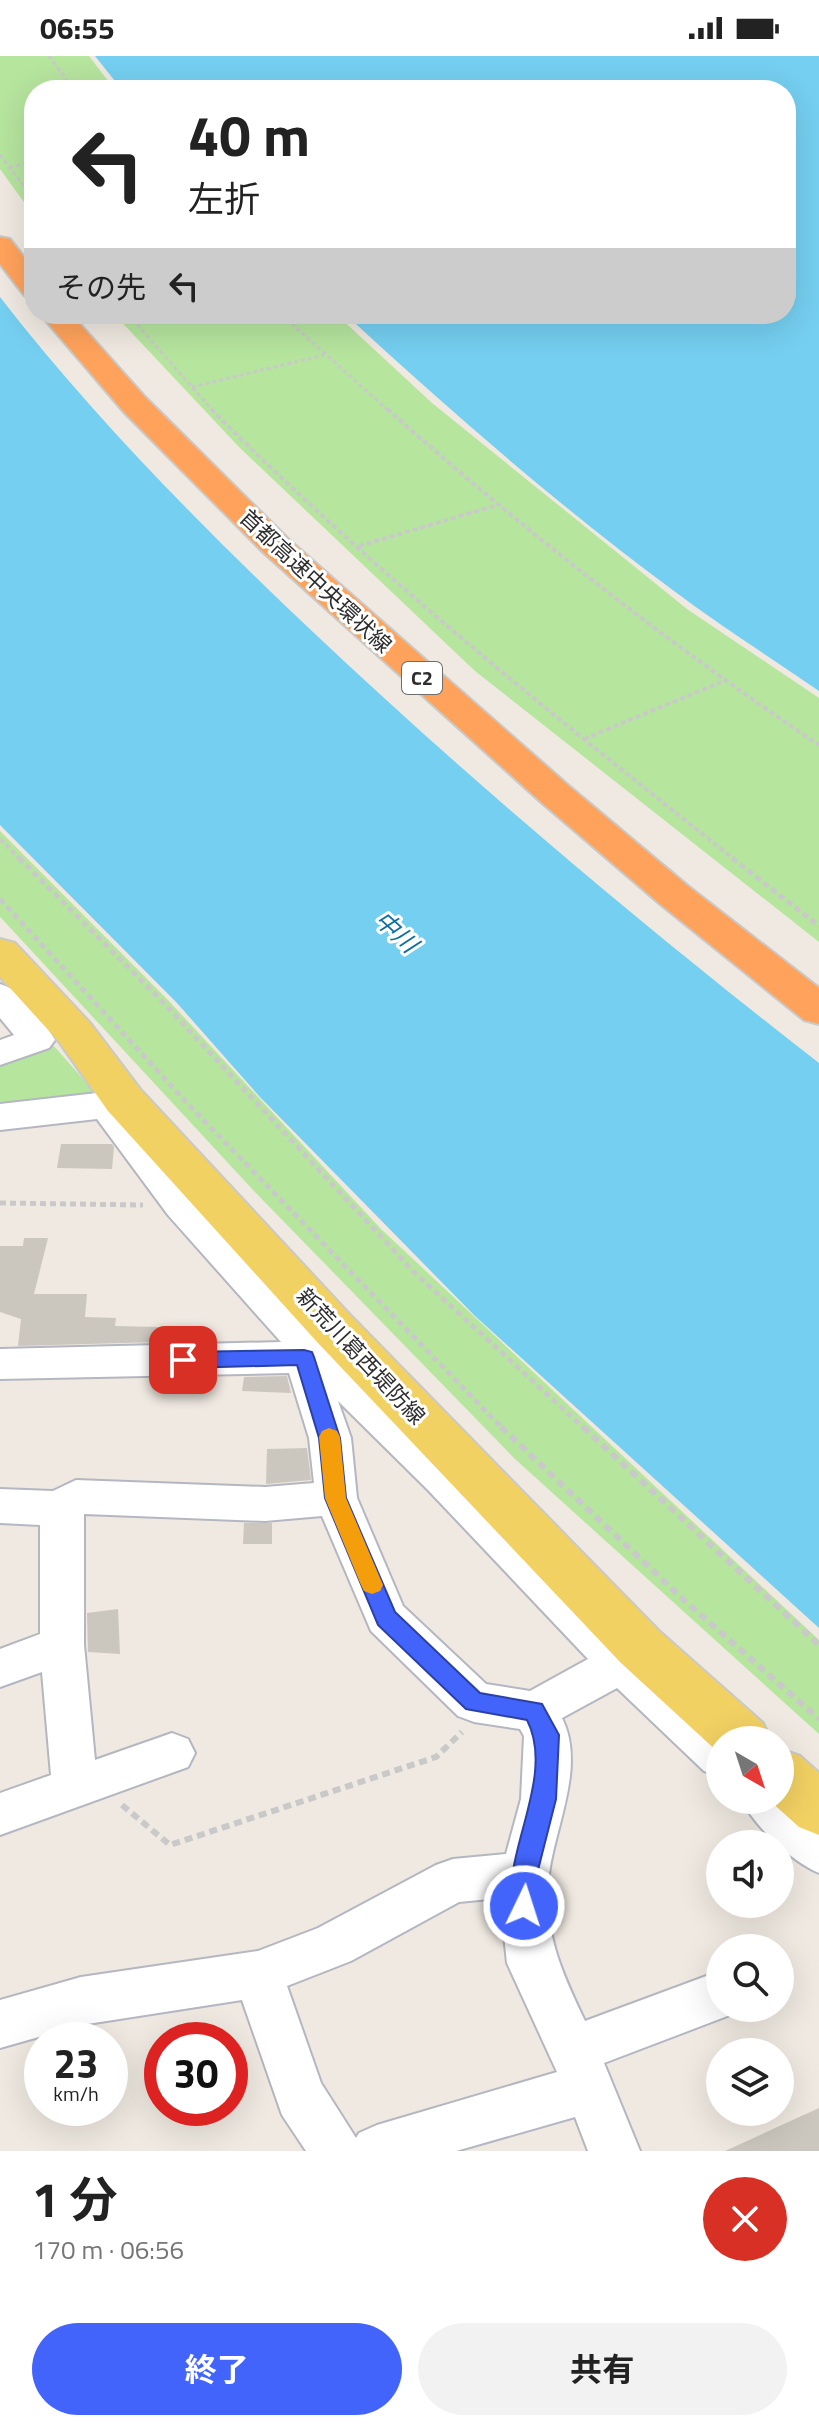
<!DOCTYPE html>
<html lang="ja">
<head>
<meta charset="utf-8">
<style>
	body { margin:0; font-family:"Titillium Web","Noto Sans JP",sans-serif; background:#f2f2f2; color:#222; height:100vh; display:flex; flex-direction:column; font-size:30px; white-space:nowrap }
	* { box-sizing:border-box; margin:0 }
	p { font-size:26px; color:#767676 }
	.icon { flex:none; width:44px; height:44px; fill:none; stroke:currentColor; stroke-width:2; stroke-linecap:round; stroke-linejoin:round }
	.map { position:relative; height:2095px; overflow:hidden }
	.side { display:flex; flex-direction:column; background:#fff; flex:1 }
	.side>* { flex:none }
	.guide { position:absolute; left:24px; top:24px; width:772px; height:244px; border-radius:32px; box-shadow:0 8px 32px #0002; background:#fff; color:#222; overflow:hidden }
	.needle { width:52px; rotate:141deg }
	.tools { position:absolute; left:706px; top:1670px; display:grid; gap:16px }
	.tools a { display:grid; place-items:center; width:88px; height:88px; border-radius:50%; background:#fff; box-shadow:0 8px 32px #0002; font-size:40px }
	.speed { position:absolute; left:24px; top:1966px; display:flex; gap:16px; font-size:40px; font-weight:700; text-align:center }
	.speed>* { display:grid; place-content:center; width:104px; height:104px; border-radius:50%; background:#fff; box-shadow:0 8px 32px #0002; line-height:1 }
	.speed small { font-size:20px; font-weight:400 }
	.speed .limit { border:12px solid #d22; background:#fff; color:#111 }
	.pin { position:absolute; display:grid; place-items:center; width:68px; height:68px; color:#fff; margin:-34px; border-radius:16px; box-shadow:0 4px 12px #0006 }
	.me { position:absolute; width:88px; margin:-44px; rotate:4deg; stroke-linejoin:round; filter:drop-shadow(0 0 6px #0008) }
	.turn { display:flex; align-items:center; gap:28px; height:168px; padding:0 32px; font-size:36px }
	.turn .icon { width:104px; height:104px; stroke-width:2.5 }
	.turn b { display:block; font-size:56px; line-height:68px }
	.then { display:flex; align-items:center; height:76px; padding:0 32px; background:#0003; gap:16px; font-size:30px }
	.round { display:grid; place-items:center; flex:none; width:84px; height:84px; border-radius:42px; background:#f2f2f2 }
	.head { display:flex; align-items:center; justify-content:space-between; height:136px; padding:0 32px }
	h1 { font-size:48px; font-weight:700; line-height:60px }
	.cta { display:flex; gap:16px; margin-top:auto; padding:16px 32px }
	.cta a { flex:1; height:92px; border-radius:48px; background:#4264fb; color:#fff; font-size:32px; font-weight:700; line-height:92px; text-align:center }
	.cta a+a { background:#f2f2f2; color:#222 }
	.status { display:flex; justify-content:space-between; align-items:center; height:56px; padding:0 40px; background:#fff; direction:ltr }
	.status svg { height:22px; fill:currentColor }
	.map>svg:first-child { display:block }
	.green { fill:#b6e59e }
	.water { fill:#75cff0 }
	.building { fill:#cbc7bf }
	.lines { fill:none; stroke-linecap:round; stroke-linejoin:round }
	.minor-casing { stroke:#b4b7c1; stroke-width:4 }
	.major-casing { stroke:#c9c9c9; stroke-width:4 }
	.highway-casing { stroke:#c9c9c9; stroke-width:4 }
	.path-far3 { stroke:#c9c9c9; stroke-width:3; stroke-dasharray:4 3; stroke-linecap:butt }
	.path-far2 { stroke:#c9c9c9; stroke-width:4; stroke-dasharray:5 3; stroke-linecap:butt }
	.path-far1 { stroke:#c9c9c9; stroke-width:5; stroke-dasharray:6 4; stroke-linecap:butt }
	.path { stroke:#c9c9c9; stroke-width:6; stroke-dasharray:8 5; stroke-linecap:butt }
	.minor { fill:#fff; fill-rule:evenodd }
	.major { fill:#f2d163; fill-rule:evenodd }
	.highway { fill:#ffa35c; fill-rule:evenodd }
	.route { fill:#4264fb; stroke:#2b41a3; stroke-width:2 }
	.slow { fill:#f59e0b }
	.labels { text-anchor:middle; stroke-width:6; stroke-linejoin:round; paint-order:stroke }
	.shield { fill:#fff; stroke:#6d6d6d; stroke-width:2 }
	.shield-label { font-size:20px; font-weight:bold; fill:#2e2e2e }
	.street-label { font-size:22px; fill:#2e2e2e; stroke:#fff }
	.water-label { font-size:24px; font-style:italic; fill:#0d6fa3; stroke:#fff }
</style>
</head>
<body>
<div class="status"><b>06:55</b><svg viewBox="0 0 49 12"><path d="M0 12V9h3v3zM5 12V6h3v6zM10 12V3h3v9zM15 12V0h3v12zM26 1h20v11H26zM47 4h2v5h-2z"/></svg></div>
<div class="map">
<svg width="819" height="2095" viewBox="0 0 819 2095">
	<rect width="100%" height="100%" fill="#efe9e1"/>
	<path class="green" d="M0,0H89L115,34H34V160L0,113Z
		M114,258H336L432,347L687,553L819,642V886L475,615L240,392Z
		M0,775L167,943L381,1173L819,1584V1678L515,1403L254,1135L3,864L0,861Z
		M53,989L99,1041L0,1056V1004Z"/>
	<path class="water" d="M95,0H819V635C771,602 721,570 674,535C559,450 450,355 345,258H786V34H122Z
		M0,241C94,362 202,471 313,576C474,728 644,871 819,1007V1572L474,1259L259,1040L177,947L0,769Z"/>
	<path class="building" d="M61,1088H112L114,1091L112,1113L57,1112Z
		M24,1182H48L34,1238H87L85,1261L116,1262L115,1270L160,1271L158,1286L18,1290L21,1263L0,1256V1190H23Z
		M287,1320L291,1337L242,1335L244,1321Z
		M307,1392L311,1424L266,1428L267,1393Z
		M244,1467H272V1488H243Z
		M118,1553L120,1598L88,1596L87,1557Z
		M819,2052V2095H725Z"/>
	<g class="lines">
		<defs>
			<path id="minor" d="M0,928C22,934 43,965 55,984L49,992L0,1009V984L14,979L0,962Z
				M124,1032L137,1035L142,1044L137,1053L130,1055L194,1139L317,1274L458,1410L637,1593L733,1684H720V1721L704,1715L617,1632L562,1662C586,1710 555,1770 549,1818C542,1874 562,1917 585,1965L720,1915V1952H739L738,1956L604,2007L640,2095H588L575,2061L456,2095H306L282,2059L242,1944L81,1969L0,1992V1944L81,1921L258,1895L318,1872L436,1809L453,1803L506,1798L521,1743L524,1680L520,1673L474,1666L458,1660L371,1575L322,1460L265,1465L84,1458V1589L95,1704L172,1677L188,1683L195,1697L188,1711L0,1779V1737L51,1719L42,1616L0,1631V1593L40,1578V1469L0,1467V1433L53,1435L76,1424L265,1431L314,1427L309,1382L289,1317L0,1323V1293L281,1286L168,1159L97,1063L0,1074V1048L106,1036ZM338,1345L428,1434L588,1603L530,1635L486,1628L403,1550L357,1442L351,1382ZM500,1842L507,1907L557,2016L377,2069L359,2077L356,2082L321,2027L287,1930L351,1905L459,1846Z
				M780,1729L819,1764V1817C792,1806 754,1770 742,1744H780Z"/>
			<path id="major" d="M0,883L15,887L90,967L140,1033L352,1261L659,1575L763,1667L771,1684H720V1698L621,1607L318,1287L108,1055L60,987L0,921Z
				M780,1693L800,1700L819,1717V1779L799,1771L769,1744H780Z"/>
			<path id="highway" d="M0,181L10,183L34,214V242L24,239L0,208Z
				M40,258H71L145,341L287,482L569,730L688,830L819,932V968L804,964L660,848L541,746L263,496L123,355Z"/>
		</defs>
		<use href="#minor" class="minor-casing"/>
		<use href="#major" class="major-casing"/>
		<use href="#highway" class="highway-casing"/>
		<path class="path-far3" d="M49,0L74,34
			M0,99L34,143
			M9,111L34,106
			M128,258L213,355
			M281,258L389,355
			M192,331L324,299"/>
		<path class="path-far2" d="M211,353C373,516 555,661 735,804
			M387,353C524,474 667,587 819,689
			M359,490L497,449
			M584,683L721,626
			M0,783L21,804"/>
		<path class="path-far1" d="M19,802L160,943L415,1217L585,1373
			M732,802L819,870
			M0,843L187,1047L503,1373
			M0,1147L143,1149"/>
		<path class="path" d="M501,1371L684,1544L819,1663
			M583,1371L819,1589
			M122,1749L170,1789L436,1701L462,1676"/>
		<use href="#minor" class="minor"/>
		<use href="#major" class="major"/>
		<use href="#highway" class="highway"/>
	</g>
	<path class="route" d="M304,1294L312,1296L314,1301L340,1382L346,1442L395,1556L480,1637L542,1648L559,1679L556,1743L537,1818L536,1850L533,1858L524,1862L516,1858C494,1810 558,1724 527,1664L466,1653L378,1569L325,1442L319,1382L297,1309L183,1312L175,1309L173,1304L175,1299L183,1296Z"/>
	<path class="slow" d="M329,1372L337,1375L340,1381L346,1442L383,1529L380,1535L372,1538L364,1535L361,1529L325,1442L319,1381L322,1375Z"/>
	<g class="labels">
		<rect class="shield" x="402" y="606" width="40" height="32" rx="6"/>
		<g class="shield-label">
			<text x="422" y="629">C2</text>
		</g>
		<g class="street-label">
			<text transform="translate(316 525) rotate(43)" y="8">首都高速中央環状線</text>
			<text transform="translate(361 1300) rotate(47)" y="8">新荒川葛西堤防線</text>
		</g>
		<g class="water-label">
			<text transform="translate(396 876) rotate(43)" y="8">中川</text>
		</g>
	</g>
</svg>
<div class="tools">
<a><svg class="needle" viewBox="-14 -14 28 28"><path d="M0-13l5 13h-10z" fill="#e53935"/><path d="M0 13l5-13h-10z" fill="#767676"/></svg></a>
<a><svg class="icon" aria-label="sound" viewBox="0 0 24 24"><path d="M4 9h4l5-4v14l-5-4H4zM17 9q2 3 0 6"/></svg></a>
<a><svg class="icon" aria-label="search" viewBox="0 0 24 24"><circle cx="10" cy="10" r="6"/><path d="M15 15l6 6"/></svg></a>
<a><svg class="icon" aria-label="layers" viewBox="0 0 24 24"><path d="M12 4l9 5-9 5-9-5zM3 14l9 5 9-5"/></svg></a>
</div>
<div class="speed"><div>23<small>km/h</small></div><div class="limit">30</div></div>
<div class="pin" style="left:183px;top:1304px;background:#d93025"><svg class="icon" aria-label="arrive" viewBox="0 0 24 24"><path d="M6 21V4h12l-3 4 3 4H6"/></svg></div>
<svg class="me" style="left:524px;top:1850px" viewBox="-20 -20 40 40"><circle r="17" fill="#4264fb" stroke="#fff" stroke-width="3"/><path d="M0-11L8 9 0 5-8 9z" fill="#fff"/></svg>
<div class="guide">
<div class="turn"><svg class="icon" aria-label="left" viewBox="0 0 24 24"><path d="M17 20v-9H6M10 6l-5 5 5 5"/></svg><div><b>40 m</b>左折</div></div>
<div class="then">その先<svg class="icon" aria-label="left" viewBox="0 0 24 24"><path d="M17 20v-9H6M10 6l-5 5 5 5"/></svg></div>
</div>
</div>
<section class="side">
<div class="head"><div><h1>1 分</h1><p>170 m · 06:56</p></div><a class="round" style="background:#d93025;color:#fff"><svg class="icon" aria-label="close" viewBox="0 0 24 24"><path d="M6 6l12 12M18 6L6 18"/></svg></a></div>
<div class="cta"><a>終了</a><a>共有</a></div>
</section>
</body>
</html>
